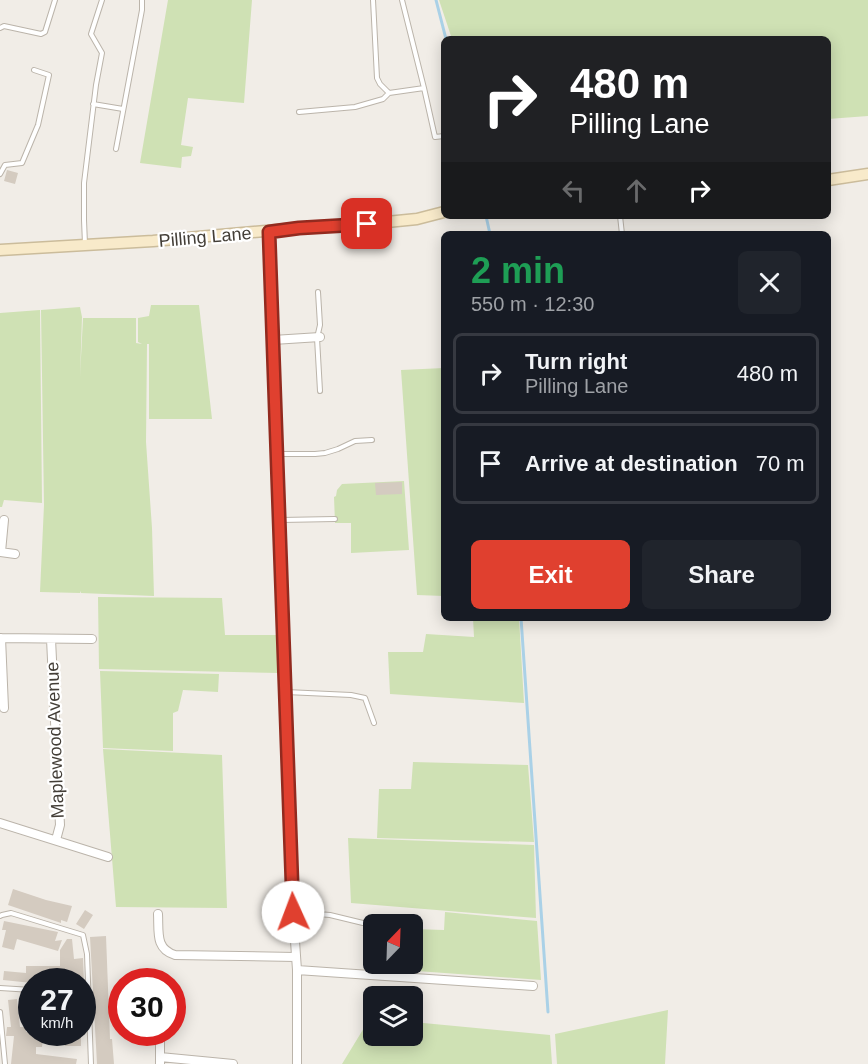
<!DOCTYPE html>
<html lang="en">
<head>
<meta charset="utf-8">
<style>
	body { margin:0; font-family:Helvetica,sans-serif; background:#20242c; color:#f1f3f6; height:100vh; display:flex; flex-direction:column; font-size:22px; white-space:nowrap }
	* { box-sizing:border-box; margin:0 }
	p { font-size:20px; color:#9ea1a6 }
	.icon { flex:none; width:33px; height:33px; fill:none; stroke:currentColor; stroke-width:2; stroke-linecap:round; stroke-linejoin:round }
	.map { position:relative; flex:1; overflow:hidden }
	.details { position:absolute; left:441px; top:231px; width:390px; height:390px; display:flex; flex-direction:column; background:#171b24; border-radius:9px; box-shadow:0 3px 15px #0003 }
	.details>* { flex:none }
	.banner { position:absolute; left:441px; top:36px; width:390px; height:183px; border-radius:9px; box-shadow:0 3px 15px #0003; background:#202124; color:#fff; overflow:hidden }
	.needle { width:39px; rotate:23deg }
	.buttons { position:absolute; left:363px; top:914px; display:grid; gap:12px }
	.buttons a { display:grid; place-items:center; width:60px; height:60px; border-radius:9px; background:#171b24; box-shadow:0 3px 15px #0003; font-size:30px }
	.speed { position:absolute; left:18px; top:968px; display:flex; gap:12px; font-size:30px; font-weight:700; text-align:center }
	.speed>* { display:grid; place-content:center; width:78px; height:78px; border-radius:50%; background:#171b24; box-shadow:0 3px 15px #0003; line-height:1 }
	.speed small { font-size:15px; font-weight:400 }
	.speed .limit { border:9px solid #d22; background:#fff; color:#111 }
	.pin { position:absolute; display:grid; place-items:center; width:51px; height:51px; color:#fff; margin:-26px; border-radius:12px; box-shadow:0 3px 9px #0006 }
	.me { position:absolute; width:66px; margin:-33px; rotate:358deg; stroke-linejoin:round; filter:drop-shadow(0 0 4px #0008) }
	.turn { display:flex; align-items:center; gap:21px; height:126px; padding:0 30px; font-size:27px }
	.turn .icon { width:78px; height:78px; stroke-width:2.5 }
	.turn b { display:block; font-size:42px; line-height:51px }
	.lanes { display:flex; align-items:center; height:57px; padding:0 30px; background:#0003; justify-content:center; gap:30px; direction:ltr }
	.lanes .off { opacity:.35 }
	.round { display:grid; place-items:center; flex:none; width:63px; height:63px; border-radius:9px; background:#20242c }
	.overview { display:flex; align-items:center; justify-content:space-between; height:102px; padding:0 30px }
	h1 { font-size:36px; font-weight:700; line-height:45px; color:#1e9e55 }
	.cta { display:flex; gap:12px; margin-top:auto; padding:12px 30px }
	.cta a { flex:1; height:69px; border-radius:9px; background:#e0402f; color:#fff; font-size:24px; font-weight:700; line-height:69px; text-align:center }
	.cta a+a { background:#20242c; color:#f1f3f6 }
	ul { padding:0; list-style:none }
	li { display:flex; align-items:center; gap:18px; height:81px; margin:0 12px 9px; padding:0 18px; border:3px solid #363941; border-radius:9px }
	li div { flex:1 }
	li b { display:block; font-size:22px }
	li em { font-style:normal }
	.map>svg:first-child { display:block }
	.green { fill:#cfe1b4 }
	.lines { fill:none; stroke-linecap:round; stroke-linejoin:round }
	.stream { stroke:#aad1e7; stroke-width:3 }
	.building { fill:#d4cbc0 }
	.lane-casing { stroke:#bbb4aa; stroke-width:6 }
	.street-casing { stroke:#bbb4aa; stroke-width:10 }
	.secondary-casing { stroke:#cbbc9b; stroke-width:13 }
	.lane { stroke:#fff; stroke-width:4 }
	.street { stroke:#fff; stroke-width:8 }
	.secondary { stroke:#f8eaca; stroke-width:10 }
	.route-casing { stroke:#922a1f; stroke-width:15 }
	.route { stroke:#e0402f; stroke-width:10 }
	.labels { text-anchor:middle; stroke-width:4.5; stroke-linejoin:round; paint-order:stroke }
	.street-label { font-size:18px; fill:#433e37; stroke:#fff }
</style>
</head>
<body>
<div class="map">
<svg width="868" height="1064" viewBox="0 0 868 1064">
	<rect width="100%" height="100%" fill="#f1ede7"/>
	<path class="green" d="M168,0H252L244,103L188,98L181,145L193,147L191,156L182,157L181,168L140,163Z
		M439,0H868V116L828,119V39H452Z
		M151,305H199L212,419H149V344H147L146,442L152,528L154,596L81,593V591L80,593L40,592L44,505L41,310L80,307L82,317L80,377L83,318H136V343L142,344L138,342V318L149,316Z
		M40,310L42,503L4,500L2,507H0V313Z
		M444,368V596L417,595L401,370Z
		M404,481L409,550L351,553V523H335L334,497L336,496L337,490L342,484Z
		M98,597L222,598L225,635H278V673L99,669Z
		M473,618H519L524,703L390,694L388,652H423L426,634L474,637Z
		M100,671L219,674L218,692L183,690L178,711L173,713V751L103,748Z
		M103,749L222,755L227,908L116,907Z
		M413,762L528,765L534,842L377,838L379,789H411Z
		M348,838L534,845L536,918L351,903Z
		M445,912L537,921L541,980L403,970V963H412L413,929L444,930Z
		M668,1010L665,1064H557L555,1034Z
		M370,1018L373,1019L374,1035H412L413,1022L550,1035L552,1064H342Z"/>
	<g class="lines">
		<path class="stream" d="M436,0L446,39
			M486,216L490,234
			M521,618L548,1012"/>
	</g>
	<path class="building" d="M7,170L18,173L15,184L4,181Z
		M402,482V494L376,495L375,483Z
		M13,889L46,900L72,906L67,922L61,920V923L8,905Z
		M85,910L93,915L84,929L76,924Z
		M4,921L58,932L55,941L62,940L58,951L17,939L14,950L2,947L6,930H2Z
		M106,936L110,1039H112L114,1064H97L90,937Z
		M67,939H72L74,959L83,958L84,981H32V983L3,980L4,971L26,973V966H60V950Z
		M17,999L20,1027H26V1032H44L42,1047H36V1054L77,1059L76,1064H11L14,1036H6L7,1027H11L8,1000Z
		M81,1037V1046H65V1038Z"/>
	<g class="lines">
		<defs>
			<path id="lane" d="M373,0L377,78L380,84L389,93
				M402,0L424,88L435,137L444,136
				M0,28L4,26L41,34L45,32L55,0
				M93,104L123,109
				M299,112L355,107L383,99L389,93L424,88
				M116,149L142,10V0
				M0,174L5,165L22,163L38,125L49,75L34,70
				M620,216L622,234
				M85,244L84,220V183L96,85L102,53L91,34L102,0
				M318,292L320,325L317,338L320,391
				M278,454H315L325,453L338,449L355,441L372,440
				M281,520L335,519
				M286,692L351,695L365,698L374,723
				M294,912L330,915L363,923
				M0,916L2,915L11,913L83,935L87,954L91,1064
				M0,988L32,990
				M82,994H89
				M0,1012L5,1064"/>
			<path id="street" d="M269,232L293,912L297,970V1064
				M273,340L320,337
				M0,552L15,554
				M1,552L4,520
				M0,638L92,639
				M1,638L4,708
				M51,639L60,825L56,840
				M0,823L108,857
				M158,914C159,932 155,949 175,955L296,957
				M297,970L533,986
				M160,1032V1064
				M160,1057L233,1064"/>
			<path id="secondary" d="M828,180L868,174
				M0,250L153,241L299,228L367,224L417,219L444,212"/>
		</defs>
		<use href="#lane" class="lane-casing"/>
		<use href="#street" class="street-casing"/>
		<use href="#secondary" class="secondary-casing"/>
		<use href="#lane" class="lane"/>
		<use href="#street" class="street"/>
		<use href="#secondary" class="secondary"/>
	</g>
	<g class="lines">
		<defs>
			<path id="route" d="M293,912L269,232L299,228L367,224"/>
		</defs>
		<use href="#route" class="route-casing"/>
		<use href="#route" class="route"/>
	</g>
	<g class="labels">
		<g class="street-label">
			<text transform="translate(205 237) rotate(-5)" y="6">Pilling Lane</text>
			<text transform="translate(55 740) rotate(-92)" y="6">Maplewood Avenue</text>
		</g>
	</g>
</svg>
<div class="buttons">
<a><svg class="needle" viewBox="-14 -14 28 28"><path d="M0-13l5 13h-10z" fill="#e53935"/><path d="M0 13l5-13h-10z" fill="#9ea1a6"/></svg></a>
<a><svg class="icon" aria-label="layers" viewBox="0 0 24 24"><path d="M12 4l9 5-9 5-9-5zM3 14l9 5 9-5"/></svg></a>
</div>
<div class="speed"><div>27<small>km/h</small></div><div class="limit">30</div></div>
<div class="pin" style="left:367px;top:224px;background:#d93025"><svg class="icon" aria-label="arrive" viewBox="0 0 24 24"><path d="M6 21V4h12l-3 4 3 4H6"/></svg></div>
<svg class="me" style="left:293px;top:912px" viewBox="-20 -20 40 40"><circle r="19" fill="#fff"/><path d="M0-13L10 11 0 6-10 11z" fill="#e0402f"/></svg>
<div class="banner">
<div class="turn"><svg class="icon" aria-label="right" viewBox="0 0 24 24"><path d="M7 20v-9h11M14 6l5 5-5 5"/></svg><div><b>480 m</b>Pilling Lane</div></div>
<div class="lanes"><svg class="icon off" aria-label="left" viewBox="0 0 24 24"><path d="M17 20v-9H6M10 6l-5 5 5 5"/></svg><svg class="icon off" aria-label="ahead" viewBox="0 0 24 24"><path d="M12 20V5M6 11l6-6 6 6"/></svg><svg class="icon" aria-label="right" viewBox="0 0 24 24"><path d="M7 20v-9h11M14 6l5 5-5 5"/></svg></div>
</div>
<section class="details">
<div class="overview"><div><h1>2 min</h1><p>550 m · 12:30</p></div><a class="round"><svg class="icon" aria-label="close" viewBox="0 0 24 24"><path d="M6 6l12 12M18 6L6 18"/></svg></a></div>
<ul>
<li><svg class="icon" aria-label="right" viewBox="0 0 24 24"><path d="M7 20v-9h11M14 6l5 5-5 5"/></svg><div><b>Turn right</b><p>Pilling Lane</p></div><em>480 m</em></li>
<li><svg class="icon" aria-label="arrive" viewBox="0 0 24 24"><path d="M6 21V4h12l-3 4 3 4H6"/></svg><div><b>Arrive at destination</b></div><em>70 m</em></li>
</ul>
<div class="cta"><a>Exit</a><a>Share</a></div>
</section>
</div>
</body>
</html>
